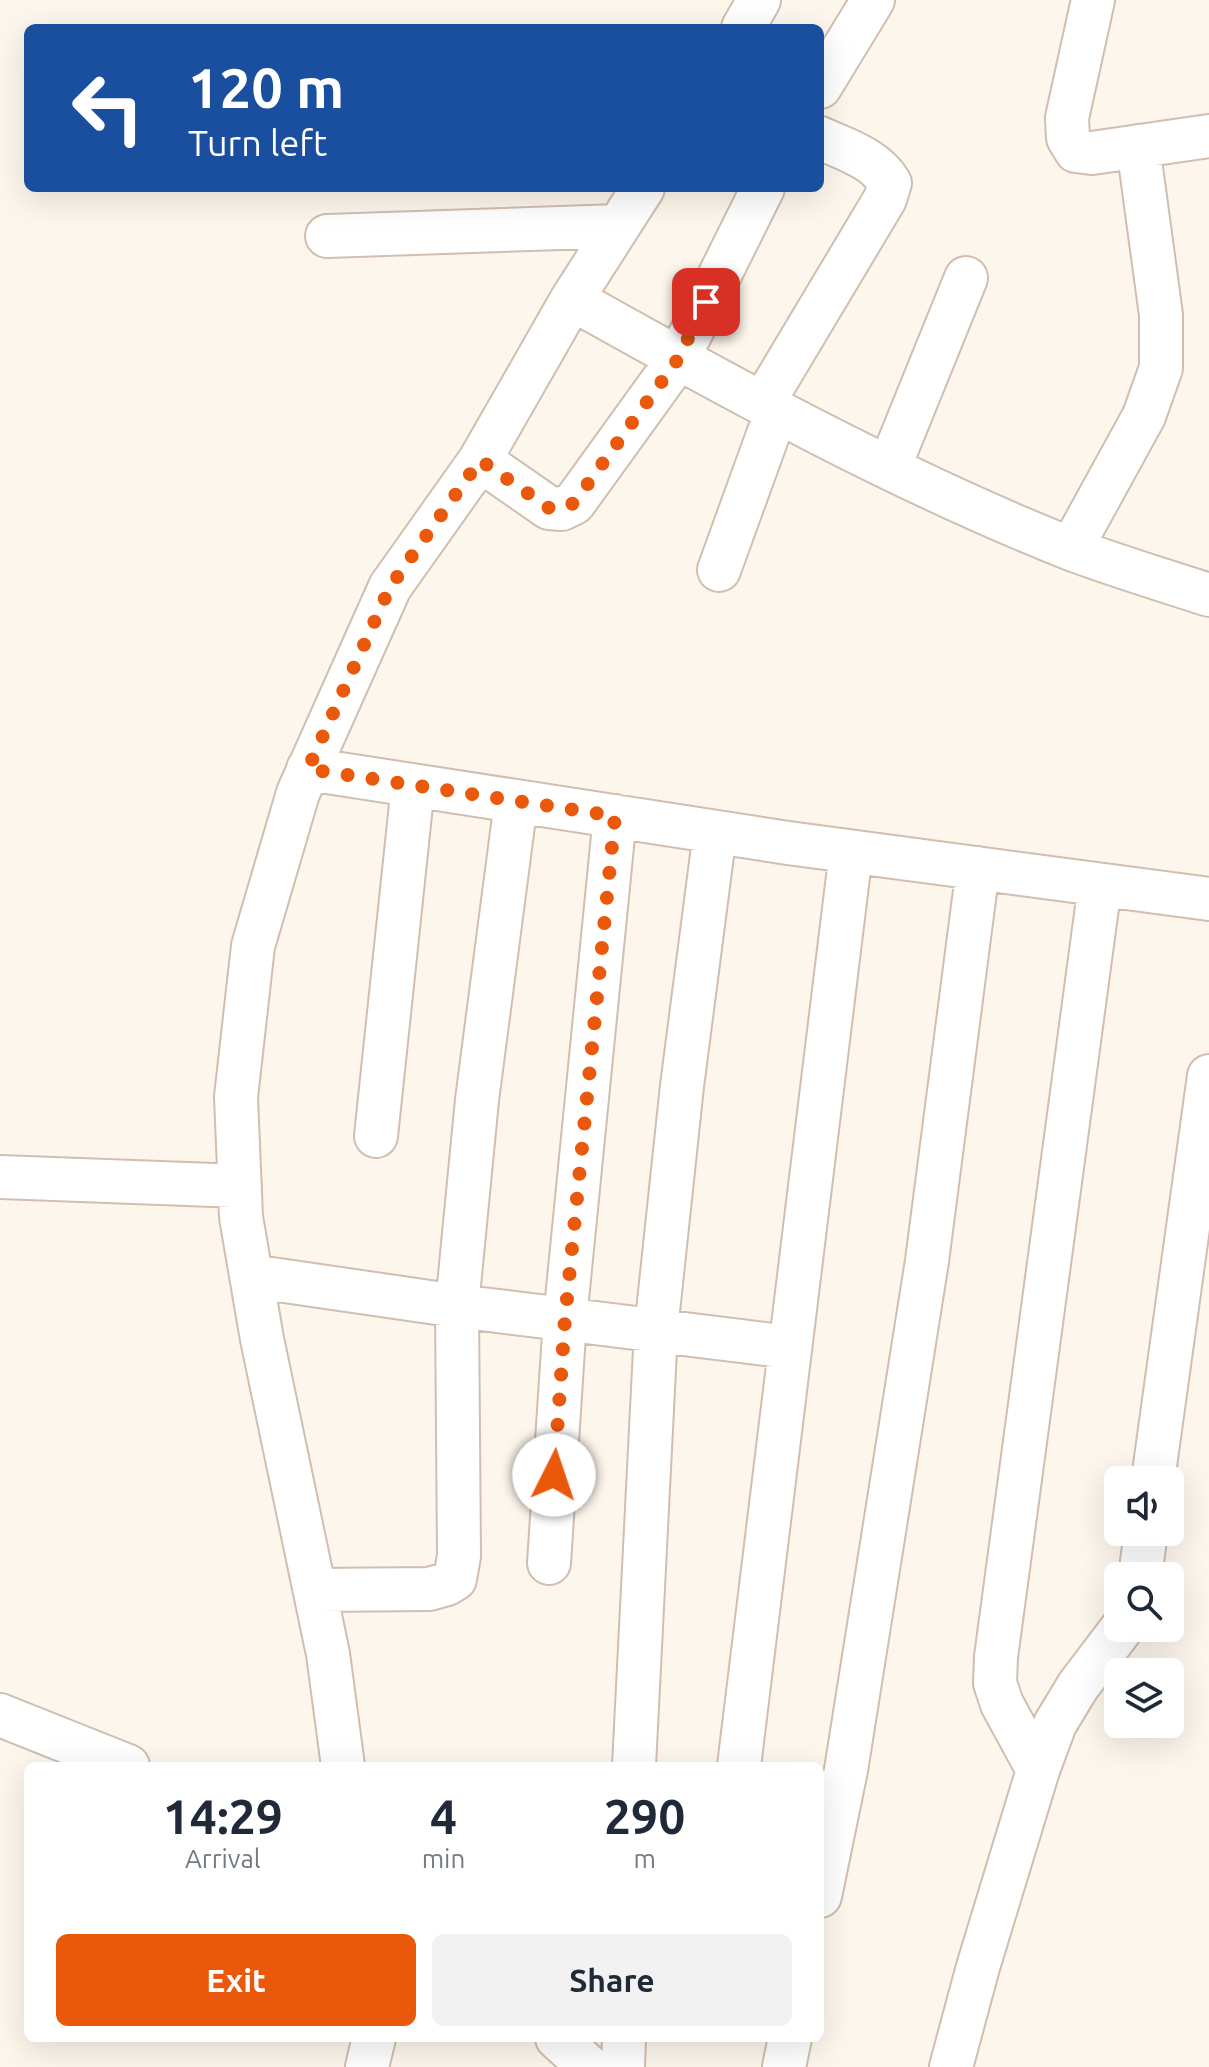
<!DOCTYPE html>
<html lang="en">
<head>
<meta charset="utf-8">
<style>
	body { margin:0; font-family:Ubuntu,sans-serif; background:#f2f2f3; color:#1f2937; height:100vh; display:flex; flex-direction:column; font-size:30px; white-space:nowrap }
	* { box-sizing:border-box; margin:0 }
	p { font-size:26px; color:#747a83 }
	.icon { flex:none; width:44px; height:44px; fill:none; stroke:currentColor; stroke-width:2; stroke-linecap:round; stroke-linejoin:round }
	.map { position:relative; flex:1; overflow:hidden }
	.sheet { position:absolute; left:24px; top:1762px; width:800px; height:280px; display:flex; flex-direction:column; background:#fff; border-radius:12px; box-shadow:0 8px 32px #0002 }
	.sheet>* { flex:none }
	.banner { position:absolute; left:24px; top:24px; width:800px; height:168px; border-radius:12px; box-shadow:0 8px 32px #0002; background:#1a4fa0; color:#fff; overflow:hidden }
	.tools { position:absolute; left:1104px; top:1466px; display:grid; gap:16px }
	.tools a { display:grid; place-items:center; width:80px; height:80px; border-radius:12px; background:#fff; box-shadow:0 8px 32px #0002; font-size:40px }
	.pin { position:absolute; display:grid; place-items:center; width:68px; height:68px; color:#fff; margin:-34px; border-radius:16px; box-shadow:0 4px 12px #0006 }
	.me { position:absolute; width:88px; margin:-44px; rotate:4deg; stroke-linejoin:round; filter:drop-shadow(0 0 6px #0008) }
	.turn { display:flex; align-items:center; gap:28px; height:168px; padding:0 32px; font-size:36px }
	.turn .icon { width:104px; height:104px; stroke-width:2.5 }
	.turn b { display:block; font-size:56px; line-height:68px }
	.eta { display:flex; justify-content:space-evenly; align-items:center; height:136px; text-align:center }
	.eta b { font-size:48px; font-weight:600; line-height:56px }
	.button { display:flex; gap:16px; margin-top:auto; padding:16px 32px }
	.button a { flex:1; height:92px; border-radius:12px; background:#ea580c; color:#fff; font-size:32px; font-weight:600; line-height:92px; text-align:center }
	.button a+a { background:#f2f2f3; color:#1f2937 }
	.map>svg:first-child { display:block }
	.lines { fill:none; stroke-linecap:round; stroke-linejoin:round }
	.minor-casing { stroke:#d1beb0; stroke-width:46 }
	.minor { stroke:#fff; stroke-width:42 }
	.route { stroke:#ea580c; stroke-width:14; stroke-dasharray:0 25.2 }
</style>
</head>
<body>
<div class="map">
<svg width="1209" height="2067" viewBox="0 0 1209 2067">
	<rect width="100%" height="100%" fill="#fdf6ec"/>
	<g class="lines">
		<defs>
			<path id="minor" d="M1093,0L1067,118L1068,138L1076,151L1092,153L1209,136
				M743,28L759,0
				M820,87L873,0
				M327,236L618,226
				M572,299C732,389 900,481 1071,549C1116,566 1163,580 1209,595
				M763,403L885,199L890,183C875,158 846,150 820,138
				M480,460L549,508L562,509L574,503L678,359L763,188
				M889,468L966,278
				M1071,549L1144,416L1161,368V315L1138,146
				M719,570L777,410
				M308,769L788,843L1209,899
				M376,1136L413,786
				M0,1177L240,1186
				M251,1276L457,1306L790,1347
				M1153,1480L1209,1076
				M549,1563L565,1319L615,816
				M1140,1576L1146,1532
				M315,1590L429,1589L447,1584L455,1579L459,1556L457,1306L477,1100L516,802
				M0,1715L128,1766
				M343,1766L328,1654L262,1339L241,1217L236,1097L253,946L298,793L390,587L480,460L572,299L643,188
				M634,1766L656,1330L682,1086L715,832
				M739,1766L851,852
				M1038,1770L1002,1704L995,1683L996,1657L1100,885
				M820,1896L846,1770L927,1261L978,868
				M557,2038L589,2067
				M367,2067L374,2038
				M623,2067L624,2038
				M784,2067L790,2038
				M951,2067L978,1967L1038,1770L1055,1724L1078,1686L1122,1628"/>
		</defs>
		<use href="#minor" class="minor-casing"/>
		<use href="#minor" class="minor"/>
	</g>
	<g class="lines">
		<path class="route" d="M554,1475L565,1319L615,816L308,769L390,587L480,460L549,508L562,509L574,503L678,359L706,302"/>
	</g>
</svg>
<div class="tools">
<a><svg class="icon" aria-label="sound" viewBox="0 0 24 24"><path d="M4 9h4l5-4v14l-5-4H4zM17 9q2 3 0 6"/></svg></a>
<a><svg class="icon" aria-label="search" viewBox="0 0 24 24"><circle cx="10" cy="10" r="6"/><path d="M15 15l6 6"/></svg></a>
<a><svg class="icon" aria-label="layers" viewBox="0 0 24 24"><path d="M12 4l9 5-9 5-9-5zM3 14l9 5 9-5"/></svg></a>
</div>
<div class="pin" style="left:706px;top:302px;background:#d93025"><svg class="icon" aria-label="arrive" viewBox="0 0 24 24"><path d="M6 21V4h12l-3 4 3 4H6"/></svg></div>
<svg class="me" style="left:554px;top:1475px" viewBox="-20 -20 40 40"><circle r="19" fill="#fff"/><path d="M0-13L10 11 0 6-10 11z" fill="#ea580c"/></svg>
<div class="banner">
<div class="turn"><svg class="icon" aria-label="left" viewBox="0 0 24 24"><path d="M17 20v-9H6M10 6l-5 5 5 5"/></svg><div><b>120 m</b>Turn left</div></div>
</div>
<section class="sheet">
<div class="eta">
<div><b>14:29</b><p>Arrival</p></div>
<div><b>4</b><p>min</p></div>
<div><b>290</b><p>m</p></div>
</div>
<div class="button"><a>Exit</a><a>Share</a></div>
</section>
</div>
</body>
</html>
